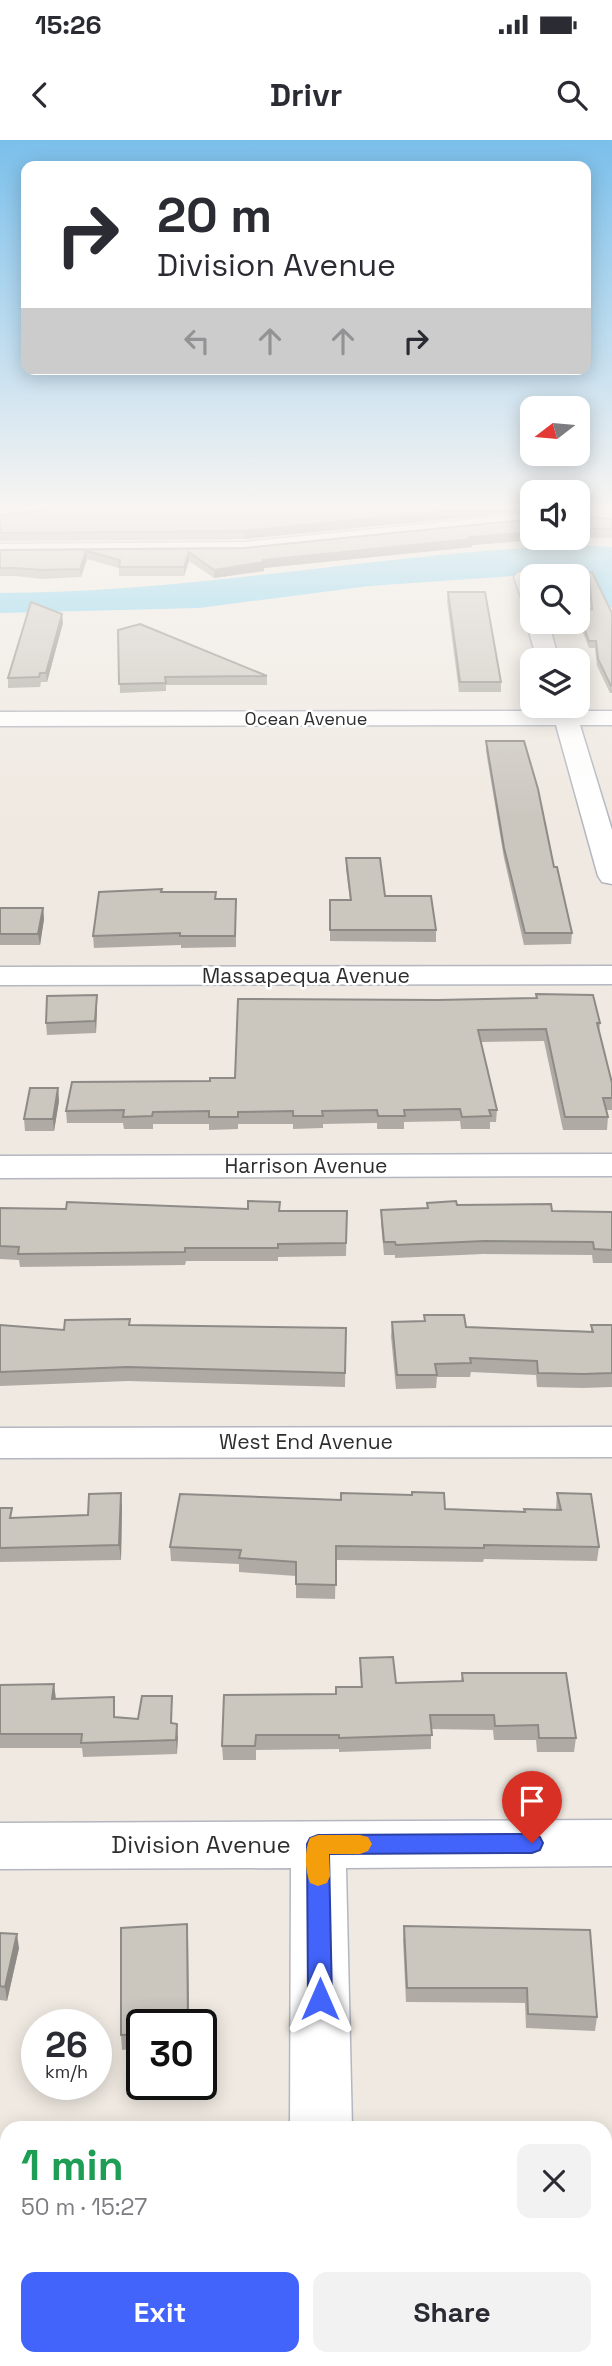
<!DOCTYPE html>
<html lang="en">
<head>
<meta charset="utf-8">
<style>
	body { margin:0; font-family:"Space Grotesk",sans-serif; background:#f2f2f3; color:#2b2b33; height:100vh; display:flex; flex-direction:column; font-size:26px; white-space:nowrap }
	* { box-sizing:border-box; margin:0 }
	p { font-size:23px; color:#7c7c81 }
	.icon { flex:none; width:38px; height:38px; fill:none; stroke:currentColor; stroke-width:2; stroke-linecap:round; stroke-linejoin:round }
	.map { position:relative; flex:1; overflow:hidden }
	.drawer { position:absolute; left:0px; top:1981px; width:612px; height:245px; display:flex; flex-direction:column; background:#fff; border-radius:21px 21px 0 0; box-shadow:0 4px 18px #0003 }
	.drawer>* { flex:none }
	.hud { position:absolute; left:21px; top:21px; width:570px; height:214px; border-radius:14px; box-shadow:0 4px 18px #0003; background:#fff; color:#2b2b33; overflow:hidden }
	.needle { width:46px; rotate:254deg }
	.buttons { position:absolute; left:520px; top:256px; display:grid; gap:14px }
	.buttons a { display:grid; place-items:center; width:70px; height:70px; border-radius:14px; background:#fff; box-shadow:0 4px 18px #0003; font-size:35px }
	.speed { position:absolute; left:21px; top:1869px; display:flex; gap:14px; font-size:35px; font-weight:700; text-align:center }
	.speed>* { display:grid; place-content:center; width:91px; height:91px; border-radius:50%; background:#fff; box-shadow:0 4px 18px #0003; line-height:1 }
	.speed small { font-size:18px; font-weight:400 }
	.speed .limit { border:4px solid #111; border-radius:10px; background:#fff; color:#111 }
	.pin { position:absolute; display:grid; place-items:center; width:60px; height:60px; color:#fff; margin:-72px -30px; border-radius:50% 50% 50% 0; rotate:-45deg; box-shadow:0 0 7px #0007 }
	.pin .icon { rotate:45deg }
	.me { position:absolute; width:77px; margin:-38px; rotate:0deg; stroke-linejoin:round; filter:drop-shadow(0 0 5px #0008) }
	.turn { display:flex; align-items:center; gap:24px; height:147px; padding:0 21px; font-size:32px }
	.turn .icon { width:91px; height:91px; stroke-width:2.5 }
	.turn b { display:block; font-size:49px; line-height:60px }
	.lanes { display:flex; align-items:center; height:66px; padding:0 21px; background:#0003; justify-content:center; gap:35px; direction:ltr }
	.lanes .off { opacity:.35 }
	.round { display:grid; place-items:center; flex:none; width:74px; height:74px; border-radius:14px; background:#f2f2f3 }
	.overview { display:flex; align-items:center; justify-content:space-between; height:119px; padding:0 21px }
	h1 { font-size:42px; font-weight:600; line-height:52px; color:#1e9e55 }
	.action { display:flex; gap:14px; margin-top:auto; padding:14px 21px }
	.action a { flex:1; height:80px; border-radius:14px; background:#4264fb; color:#fff; font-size:28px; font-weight:600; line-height:80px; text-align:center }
	.action a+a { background:#f2f2f3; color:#2b2b33 }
	.status { display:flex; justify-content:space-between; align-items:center; height:49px; padding:0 35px; background:#fff; direction:ltr }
	.status svg { height:19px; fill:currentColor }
	header { display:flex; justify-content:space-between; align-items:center; height:91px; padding:0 21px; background:#fff; font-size:32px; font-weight:600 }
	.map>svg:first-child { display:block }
	.water { fill:#75cff0 }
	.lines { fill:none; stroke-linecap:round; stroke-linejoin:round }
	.minor-casing { stroke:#b4b7c1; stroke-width:3 }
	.minor { fill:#fff; fill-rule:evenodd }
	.wall { fill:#afaba4 }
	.shaded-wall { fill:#8e8b86 }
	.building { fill:#cbc7bf; stroke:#8e8b86; stroke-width:2 }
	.route { fill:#4264fb; stroke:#2b41a3; stroke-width:2 }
	.slow { fill:#f59e0b }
	.labels { text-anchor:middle; stroke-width:5; stroke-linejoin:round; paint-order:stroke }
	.far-street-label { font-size:18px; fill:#2e2e2e; stroke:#fff }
	.street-label { font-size:21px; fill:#2e2e2e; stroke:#fff }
	.near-street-label { font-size:24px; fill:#2e2e2e; stroke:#fff }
</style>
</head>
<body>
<div class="status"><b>15:26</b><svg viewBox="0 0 49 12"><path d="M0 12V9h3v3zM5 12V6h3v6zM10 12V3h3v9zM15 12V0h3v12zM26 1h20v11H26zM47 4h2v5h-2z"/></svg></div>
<header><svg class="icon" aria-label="back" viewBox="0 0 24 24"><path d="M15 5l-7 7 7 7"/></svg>Drivr<svg class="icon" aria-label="search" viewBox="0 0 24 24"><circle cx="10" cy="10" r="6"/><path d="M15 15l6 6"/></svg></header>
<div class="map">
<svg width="612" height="2226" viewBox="0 0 612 2226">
	<rect width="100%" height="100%" fill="#efe9e1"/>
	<path class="water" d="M582,405L612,407V468L578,447V436L556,433L369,446L199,468L0,473V453C195,453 387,412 582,405Z"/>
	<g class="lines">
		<defs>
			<path id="minor" d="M532,373V385L244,414L0,416V404L244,402Z
				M524,431L533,436L532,470L525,468L514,437L517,433Z
				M529,476H532V481H548L559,520H537L526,481Z
				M550,565H574L576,571H612V585H580L612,690V744L602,742L598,736L556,585L0,586V572L552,571Z
				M612,826V844L0,845V827Z
				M612,1014V1036L0,1038V1016Z
				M612,1287V1317L0,1318V1288Z
				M612,1680V1726L346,1728L352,1988H290L291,1728L0,1729V1683Z
				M290,2219H358V2226H290Z"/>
		</defs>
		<use href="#minor" class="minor-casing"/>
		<use href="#minor" class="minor"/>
	</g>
	<path class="wall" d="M78,367H532V371L244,399L0,401V375Z
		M578,367H612V371L578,368Z
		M578,375V376L612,379V398H559L472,405V407L264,428V431L214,438L189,421L184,436H119V428L87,419L81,437L42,439L15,436H0V410L244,408L532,397H578Z
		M589,433L612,473V553H610L597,526L595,508H589L578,480V470L591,469L588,440Z
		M448,452L501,542V552H459L447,461Z
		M63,483L47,542H41L40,547L8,548V538Z
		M118,490L267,536V545H166V551L120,553Z
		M486,601L554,727L572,793L571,804L524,805L504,718L486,611Z
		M346,718L385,756L436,790V802L330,801V760H350L346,729Z
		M162,752L216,759H236V807L181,808V805L94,808L93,796Z
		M0,768H43L44,779L40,805H0Z
		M536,854L600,883L599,892L612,943V970H606L608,977L607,990H563L544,901L481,902L497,970L496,982H490V989H461L460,981L404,982V989H377V983L323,984V988L293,989V984H238V989L209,990V984H153V989H124L123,983H67L66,971L210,941L235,938L437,860L536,858Z
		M97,855V867L96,893L47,895L46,883Z
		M58,948L59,961L54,991H25L24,979Z
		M427,1063L552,1071L612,1072V1123H593L592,1115L483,1114L395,1118V1115H384L381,1083V1070L427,1068Z
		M0,1068L280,1071H347L346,1116L278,1117V1121H186L185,1125L20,1127L19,1120L0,1119Z
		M424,1175L466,1187L591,1191V1185H612V1184V1247L583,1248L537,1247L536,1235L471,1232L470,1237H437L436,1248L396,1249L391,1196L392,1182H424Z
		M0,1185L64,1190L130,1185L346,1188L345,1247L128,1241L0,1246Z
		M557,1353L599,1407L597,1421L484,1419L483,1422L336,1420L335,1459L296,1458V1436L239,1432V1424L171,1421L170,1407L445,1369L524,1372L556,1370Z
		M122,1367L121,1420L0,1422V1368L13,1378L88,1375Z
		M360,1518L396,1543L461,1541L462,1533L576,1598L574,1612H537L536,1600H494L493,1590L431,1589V1609L339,1612V1609L256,1610V1620H223L222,1606L336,1554L361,1547Z
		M0,1545L56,1559L114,1557L115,1577L138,1579L172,1556V1583L177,1584V1614L83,1617L82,1608H0Z
		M187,1784L189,1885H142V1908L122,1910L121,1895Z
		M404,1786L597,1877L595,1891L526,1888L525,1863L406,1862L403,1800Z
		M0,1793L19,1808L7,1861L0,1860Z"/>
	<path class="shaded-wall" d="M482,367H532V370L244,399V391Z
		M532,392V397L559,398L472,405V407L264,428V431L214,438V430L263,420L470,397Z
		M86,411L87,419L81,437L80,429Z
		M189,412V421L184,436V427Z
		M62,474L63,483L47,542L46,533Z
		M43,768L44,779L40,805L38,794Z
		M97,855V867L96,893L95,881Z
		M58,948L59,961L54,991L53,979Z
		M121,1353L122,1367L121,1420L119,1405Z
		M54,1544L56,1559H52Z
		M177,1584L178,1598L177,1614L176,1600Z
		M187,1784L188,1798L189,1885H188Z
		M17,1794L19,1808L7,1861L5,1847Z"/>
	<path class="building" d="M78,367H482L244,391L0,393V375Z
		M578,375V376L612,379V389H578Z
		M532,379V392L470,397L472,399L263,420L264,422L214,430L189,412L184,427H119L120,420L86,411L80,429L42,430L14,428H0V410L244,408Z
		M592,432L612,473V546H611L598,519L596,501H589L578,472V470L592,469L589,433Z
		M448,452H485L501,542H460Z
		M31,462L62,474L46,533H40L39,537L8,538Z
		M140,484L267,536L165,537L166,543L119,544L118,490Z
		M486,601H524L538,649L554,727H557L572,793H525L504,708Z
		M346,718H380L385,756H431L436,790H330V760H351Z
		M162,749L161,752H216L215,759H236L235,796H180V793L93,796L99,752Z
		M0,768H43L38,794H0Z
		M536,854L593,855L600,883H597L612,943V958H603L608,977H565L546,889L478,890L497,970H489L491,976L462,977L460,969L404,970L405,976H378L377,970L322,971L323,976H293V971L238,972V977H209V971L153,972L152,976L123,977L124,970L66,971L72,942L210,941V938H235L238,859L437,860L537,858Z
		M97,855L95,881L46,883L47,856Z
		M30,948H58L53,979H24Z
		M248,1061L280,1062L279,1071H347L346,1103L278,1104V1108H185V1112L18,1114L19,1107L0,1106V1068L66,1069L67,1062L248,1069Z
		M456,1061L457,1065L551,1064L552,1071L612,1072V1110L594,1109L593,1102L484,1101L396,1105L395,1102H384L381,1070L428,1068L427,1063Z
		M424,1175H464L466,1187L593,1192L591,1185H612V1233L584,1234L538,1233L537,1221L470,1218L471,1223L435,1224L437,1235H397L392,1182L425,1181Z
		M130,1179L129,1185L346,1188L345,1233L127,1227L0,1232V1185L64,1190L65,1180Z
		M412,1352L444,1353L445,1369L525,1372L524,1369L561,1370L557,1353L591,1354L599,1407L484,1405V1408L336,1406V1445L296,1444V1422L239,1418L241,1410L170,1407L180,1354L341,1360V1353L412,1355Z
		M121,1353L119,1405L0,1408V1368H12L10,1378L88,1375L89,1354Z
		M393,1517L396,1543L463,1541L462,1533H566L576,1598H539L538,1585L495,1586L494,1575H430L432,1595L339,1598V1595H256L255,1606H222L224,1555L336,1554V1547H362L360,1518Z
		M54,1544L52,1559L114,1557V1577L138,1579L142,1556H172L171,1583L177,1584L176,1600L81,1603L82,1594H0V1545Z
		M187,1784L188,1885H142V1894L121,1895V1788Z
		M404,1786L590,1790L597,1877L528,1874L527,1848H407Z
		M0,1793L17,1794L5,1847L0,1846Z
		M606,2191L610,2226H485V2219H606Z
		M23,2219H165L164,2226H22Z"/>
	<linearGradient id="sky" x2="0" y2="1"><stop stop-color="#7abfeb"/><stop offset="0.54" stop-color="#f8f5f2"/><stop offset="1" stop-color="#f8f5f2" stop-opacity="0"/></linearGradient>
	<rect width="612" height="679" fill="url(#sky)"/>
	<path class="route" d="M532,1694L540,1697L543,1703L540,1710L532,1713L329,1714L332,1859L328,1867L320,1870L311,1867L308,1859L307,1704L310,1698L318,1695Z"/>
	<path class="slow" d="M318,1695H360L368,1697L372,1704L368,1711L360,1714H329L330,1736L327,1743L318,1746L310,1743C305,1731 304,1710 310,1698Z"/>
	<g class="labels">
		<g class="far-street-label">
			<text x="306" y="585">Ocean Avenue</text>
		</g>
		<g class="street-label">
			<text x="306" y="843">Massapequa Avenue</text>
			<text x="306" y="1033">Harrison Avenue</text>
			<text x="306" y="1309">West End Avenue</text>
		</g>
		<g class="near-street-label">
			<text x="201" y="1713">Division Avenue</text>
		</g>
	</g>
</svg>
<div class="buttons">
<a><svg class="needle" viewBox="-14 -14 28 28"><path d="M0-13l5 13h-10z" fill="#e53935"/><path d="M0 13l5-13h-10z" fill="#7c7c81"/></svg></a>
<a><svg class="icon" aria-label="sound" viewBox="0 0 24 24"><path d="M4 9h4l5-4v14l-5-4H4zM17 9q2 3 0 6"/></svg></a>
<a><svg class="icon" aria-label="search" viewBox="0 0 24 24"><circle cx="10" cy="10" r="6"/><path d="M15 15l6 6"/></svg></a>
<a><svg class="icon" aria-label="layers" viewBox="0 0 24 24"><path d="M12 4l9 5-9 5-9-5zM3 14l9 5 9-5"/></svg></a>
</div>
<div class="speed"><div>26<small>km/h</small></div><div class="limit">30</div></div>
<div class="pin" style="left:532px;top:1703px;background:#d93025"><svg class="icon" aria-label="arrive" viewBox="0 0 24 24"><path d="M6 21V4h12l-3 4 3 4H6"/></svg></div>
<svg class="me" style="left:320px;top:1859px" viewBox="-20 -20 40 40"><path d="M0-17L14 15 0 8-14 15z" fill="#4264fb" stroke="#fff" stroke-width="4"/></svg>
<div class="hud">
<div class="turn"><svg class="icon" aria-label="right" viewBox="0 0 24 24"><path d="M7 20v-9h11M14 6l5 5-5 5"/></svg><div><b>20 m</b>Division Avenue</div></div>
<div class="lanes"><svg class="icon off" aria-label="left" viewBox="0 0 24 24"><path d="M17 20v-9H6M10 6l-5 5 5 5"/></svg><svg class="icon off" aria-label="ahead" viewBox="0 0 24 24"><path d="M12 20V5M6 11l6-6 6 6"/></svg><svg class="icon off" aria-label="ahead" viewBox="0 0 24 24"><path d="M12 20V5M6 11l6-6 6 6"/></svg><svg class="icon" aria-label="right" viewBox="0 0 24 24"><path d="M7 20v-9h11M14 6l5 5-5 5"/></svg></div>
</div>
<section class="drawer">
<div class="overview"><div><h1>1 min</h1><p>50 m · 15:27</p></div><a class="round"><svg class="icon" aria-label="close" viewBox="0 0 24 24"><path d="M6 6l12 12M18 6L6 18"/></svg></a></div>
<div class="action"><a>Exit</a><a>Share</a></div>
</section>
</div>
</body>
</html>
